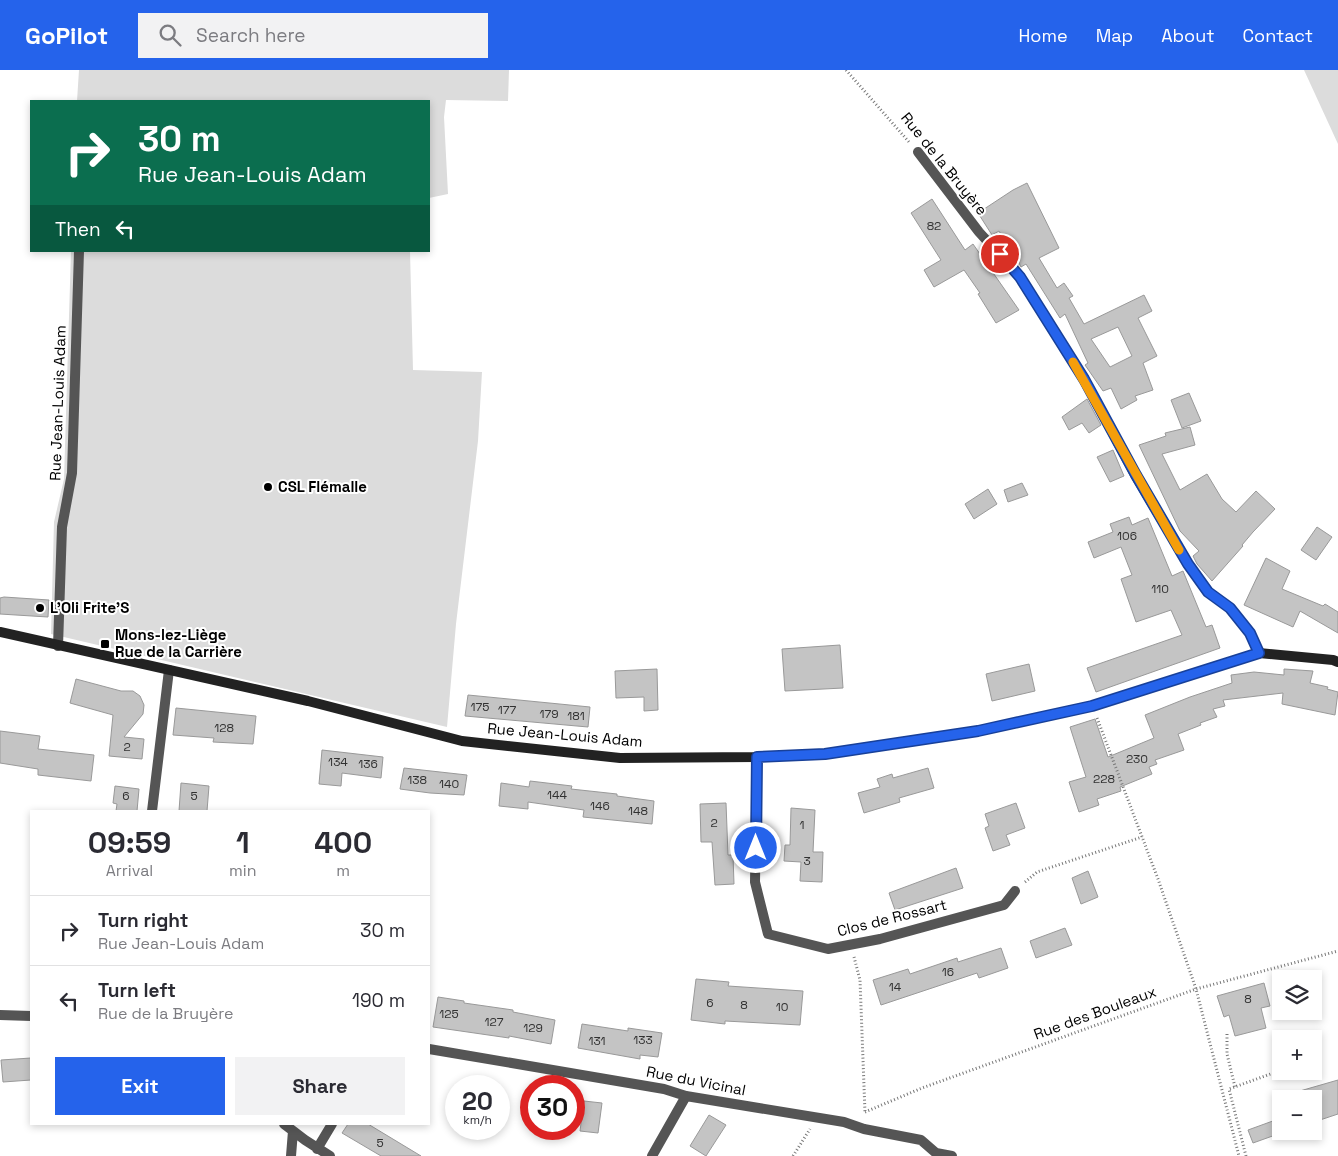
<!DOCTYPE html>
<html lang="en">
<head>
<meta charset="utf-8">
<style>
	body { margin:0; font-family:"Space Grotesk",sans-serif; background:#f2f2f3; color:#2b2b33; height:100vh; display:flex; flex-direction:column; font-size:19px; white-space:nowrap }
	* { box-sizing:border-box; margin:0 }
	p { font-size:16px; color:#7c7c81 }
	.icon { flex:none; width:28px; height:28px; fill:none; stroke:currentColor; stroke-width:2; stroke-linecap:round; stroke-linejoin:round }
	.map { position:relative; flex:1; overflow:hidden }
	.sheet { position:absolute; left:30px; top:740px; width:400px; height:315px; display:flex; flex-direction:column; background:#fff; border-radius:0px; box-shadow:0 2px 8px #0003 }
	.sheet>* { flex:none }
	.hud { position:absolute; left:30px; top:30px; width:400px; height:152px; border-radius:0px; box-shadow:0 2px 8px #0003; background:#0b6e4f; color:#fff; overflow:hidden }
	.controls { position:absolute; left:1272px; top:900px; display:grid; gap:10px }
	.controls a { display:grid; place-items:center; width:50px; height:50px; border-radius:0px; background:#fff; box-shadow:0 2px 8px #0003; font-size:25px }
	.speed { position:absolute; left:445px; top:1005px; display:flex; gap:10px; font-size:25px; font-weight:700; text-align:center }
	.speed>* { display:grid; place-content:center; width:65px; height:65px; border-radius:50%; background:#fff; box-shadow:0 2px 8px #0003; line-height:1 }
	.speed small { font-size:12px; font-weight:400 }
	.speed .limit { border:8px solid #d22; background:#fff; color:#111 }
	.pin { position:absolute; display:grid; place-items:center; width:42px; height:42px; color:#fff; margin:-21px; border:2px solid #fff; border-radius:50%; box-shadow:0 1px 5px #0007 }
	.me { position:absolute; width:55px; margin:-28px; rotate:0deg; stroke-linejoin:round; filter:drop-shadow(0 0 4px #0008) }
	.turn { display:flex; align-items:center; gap:18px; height:105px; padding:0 25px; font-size:22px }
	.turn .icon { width:65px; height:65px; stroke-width:2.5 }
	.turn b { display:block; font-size:35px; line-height:42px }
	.then { display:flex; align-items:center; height:48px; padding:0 25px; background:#0003; gap:10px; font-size:19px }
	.eta { display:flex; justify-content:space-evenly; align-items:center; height:85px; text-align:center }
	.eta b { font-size:30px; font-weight:600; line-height:35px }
	.cta { display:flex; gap:10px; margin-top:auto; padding:10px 25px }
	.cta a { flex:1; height:58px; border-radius:0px; background:#2563eb; color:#fff; font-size:20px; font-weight:600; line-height:58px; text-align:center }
	.cta a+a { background:#f2f2f3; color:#2b2b33 }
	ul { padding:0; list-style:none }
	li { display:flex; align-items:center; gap:15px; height:70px; padding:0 25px; border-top:1px solid #e1e1e2 }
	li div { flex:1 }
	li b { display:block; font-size:19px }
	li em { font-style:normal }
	header { display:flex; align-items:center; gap:30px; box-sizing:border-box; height:70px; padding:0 25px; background:#2563eb; color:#fff }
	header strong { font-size:24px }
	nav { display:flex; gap:28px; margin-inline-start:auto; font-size:18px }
	.search { width:350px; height:45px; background:#f2f2f3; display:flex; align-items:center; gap:12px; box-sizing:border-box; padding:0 18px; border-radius:0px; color:#7c7c81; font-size:19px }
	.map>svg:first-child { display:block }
	.green { fill:#dcdcdc }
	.building { fill:#c4c4c4; stroke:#999; fill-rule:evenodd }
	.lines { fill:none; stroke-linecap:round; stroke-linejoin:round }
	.path { stroke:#777; stroke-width:3; stroke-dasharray:1 2.5; stroke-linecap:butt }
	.street { stroke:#555; stroke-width:10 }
	.secondary { stroke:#222; stroke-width:10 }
	.route-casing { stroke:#184099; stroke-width:12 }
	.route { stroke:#2563eb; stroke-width:9 }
	.slow { stroke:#f59e0b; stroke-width:9 }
	.poi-dot { fill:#000; stroke:#fff; stroke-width:2 }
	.labels { text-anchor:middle; stroke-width:4; stroke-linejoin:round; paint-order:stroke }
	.number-label { font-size:12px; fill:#313131 }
	.street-label { font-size:15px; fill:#000; stroke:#fff }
	.poi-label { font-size:15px; font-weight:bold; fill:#000; stroke:#fff; text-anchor:start }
</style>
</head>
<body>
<header>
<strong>GoPilot</strong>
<div class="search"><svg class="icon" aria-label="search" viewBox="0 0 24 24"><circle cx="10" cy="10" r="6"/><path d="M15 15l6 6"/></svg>Search here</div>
<nav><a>Home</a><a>Map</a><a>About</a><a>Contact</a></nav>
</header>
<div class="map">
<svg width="1338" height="1086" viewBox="0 0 1338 1086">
	<rect width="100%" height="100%" fill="#fff"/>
	<path class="green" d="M79,0H509L508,31L446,30L444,47L448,124L429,128V31H77Z
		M1304,0H1338V74Z
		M71,181H410L413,300L482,302L478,371L456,554L447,657L51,564L54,452L64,409Z"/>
	<path class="building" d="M1027,113L1059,178L1039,188L1057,218L1064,213L1073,226L1069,228L1084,254L1144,225L1152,241L1138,248L1157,286L1143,293L1153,320L1135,326L1137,330L1121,339L1111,318L1103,321L1085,295L1088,293L1065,244L1060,248L1026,194L1021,197L1008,171L1006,173L999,161L992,165L978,143L1013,120ZM1118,257L1132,286L1110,297L1091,269Z
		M932,129L965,180L973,174L1019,240L996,253L978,224L980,223L964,200L934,217L924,200L941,190L911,143Z
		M1189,323L1201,351L1182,358L1171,330Z
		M1087,329L1101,355L1089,363L1082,353L1069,360L1062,347Z
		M1190,357L1195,375L1162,384L1180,420L1207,404L1222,429L1236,442L1256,421L1275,439L1253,462L1242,475L1243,476L1212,511L1197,494L1193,486L1199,481L1180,461L1139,375L1166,366L1165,363Z
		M1113,380L1124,406L1110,412L1097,387Z
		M1022,413L1028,425L1008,432L1004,420Z
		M988,419L997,434L974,449L965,434Z
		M1129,447L1132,455L1148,448L1172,506L1183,501L1206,557L1212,555L1220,578L1096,622L1087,598L1182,565L1171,540L1136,552L1121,509L1132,505L1121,477L1094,488L1088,472L1113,462L1110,454Z
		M1317,457L1332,467L1316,490L1301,480Z
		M1266,488L1290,501L1282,519L1323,536L1325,534L1338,542V563L1300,541L1293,557L1244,535Z
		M4,527L49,530L48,547L0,544V528Z
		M840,575L843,618L785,621L782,579Z
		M1029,594L1035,621L992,631L986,604Z
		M657,599L658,640L644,641V627L616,628L615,601Z
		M1284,599L1313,601L1310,613L1328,617L1327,619L1338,622L1335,645L1282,634L1283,623L1223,630L1225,636L1213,639L1217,647L1200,653L1201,655L1178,664L1184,680L1155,690L1157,694L1149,697L1152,704L1120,717L1121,721L1097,729L1099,735L1079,742L1069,712L1086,707L1070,657L1095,649L1108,687L1154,668L1145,645L1190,627L1232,613L1231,605L1254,602L1284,605Z
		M76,609L121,621H133L140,626L144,635L143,644L124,667L144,669L142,689L109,686L113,645L70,633Z
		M468,625L590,637L588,657L465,646Z
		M176,638L256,646L253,674L213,672L214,668L173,665Z
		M0,661L40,666L38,679L94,685L91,711L38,705V699L0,693Z
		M322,680L383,687L381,708L342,703L341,716L319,714Z
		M404,698L467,705L464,725L430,723L400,719Z
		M928,698L934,718L899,728L900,732L864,743L858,723L880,717L877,709L892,704L893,708Z
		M530,711L572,716L571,719L617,724V726L654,731L652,754L583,747L584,740L528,732V739L499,736L501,713L529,717Z
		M181,713L209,716L207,741H179Z
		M115,716L139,719L137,741H116L117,734L113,733Z
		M726,733L728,785H733L734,814L715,815L712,772H701L700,734Z
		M1016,733L1025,758L1006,765L1010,775L993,781L985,758L989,756L985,744Z
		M791,738L815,740L813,782H823L822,812L800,811L801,792L784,791L785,775H790Z
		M956,798L963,818L895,840L889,823Z
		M1088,801L1098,827L1081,834L1072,808Z
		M1065,858L1072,875L1036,888L1030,871Z
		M1001,878L1008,898L979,908L977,903L881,935L873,910L908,899L910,904L957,888L958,892Z
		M696,909L729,912L728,916L803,921L800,955L725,951V954L691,950Z
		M1264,913L1270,936L1261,938L1266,958L1235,966L1229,945L1224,947L1217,926Z
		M438,927L464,931V933L513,940V942L555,950L551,974L509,966V968L433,957Z
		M582,954L628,961V958L662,963L658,987L640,985V989L578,978Z
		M31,988V1010L3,1012L1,990Z
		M1338,1010V1044L1314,1052V1029H1287L1286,1025Z
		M584,1031L602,1033L598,1063L580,1061Z
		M709,1045L726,1055L706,1086L690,1076Z
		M1281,1048V1063L1253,1073L1248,1060Z
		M348,1054H368L421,1086H381L342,1063Z"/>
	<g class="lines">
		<path class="path" d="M846,0L909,72
			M1097,648L1158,809L1196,919L1239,1086
			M1025,812L1037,802L1142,767
			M854,887L860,910L865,1043
			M1227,964V984L1235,1017
			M865,1042L922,1018L1196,919L1338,881
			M793,1086L810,1059
			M1246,1086L1229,1019L1276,1002L1278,976"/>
		<path class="street" d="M918,82L979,162L1020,207L1084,309L1135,405L1188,494L1208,522L1230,538L1250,563L1259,583
			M58,576L62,457L72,403L79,181
			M757,687L755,812L768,864L828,879L880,869L1004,835L1015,821
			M152,741L169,600
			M0,945L31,946
			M429,979L664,1019L686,1026L844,1052L864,1059L921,1070L936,1083L952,1086
			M284,1054L305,1070L330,1086
			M317,1079L332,1054
			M291,1086L293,1061
			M652,1086L686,1026"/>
		<path class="secondary" d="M0,562L308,631L462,671L620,688L757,687L825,684L978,661L1092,636L1259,583L1333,590L1338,592"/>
	</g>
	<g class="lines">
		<defs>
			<path id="route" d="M756,778L757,687L825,684L978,661L1092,636L1259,583L1250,563L1230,538L1208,522L1188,494L1136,405L1084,309L1020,207L1000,184"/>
		</defs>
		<use href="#route" class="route-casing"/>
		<use href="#route" class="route"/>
		<path class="slow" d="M1073,292L1179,480"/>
	</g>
	<g class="poi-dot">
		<circle cx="268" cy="417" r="5"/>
		<circle cx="40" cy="538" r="5"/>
		<rect x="100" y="569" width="10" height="10" rx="2.5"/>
	</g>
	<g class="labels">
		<g class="number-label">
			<text x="934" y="160">82</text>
			<text x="1127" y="470">106</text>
			<text x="1160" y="523">110</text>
			<text x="480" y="641">175</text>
			<text x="507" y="644">177</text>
			<text x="549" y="648">179</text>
			<text x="576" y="650">181</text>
			<text x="224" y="662">128</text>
			<text x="127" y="681">2</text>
			<text x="1137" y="693">230</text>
			<text x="338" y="696">134</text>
			<text x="368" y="698">136</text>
			<text x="1104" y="713">228</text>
			<text x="417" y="714">138</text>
			<text x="449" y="718">140</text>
			<text x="557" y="729">144</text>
			<text x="126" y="730">6</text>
			<text x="194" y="730">5</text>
			<text x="600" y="740">146</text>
			<text x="638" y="745">148</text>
			<text x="714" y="757">2</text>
			<text x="802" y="759">1</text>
			<text x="807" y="795">3</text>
			<text x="948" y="906">16</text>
			<text x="895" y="921">14</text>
			<text x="1248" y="933">8</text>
			<text x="710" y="937">6</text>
			<text x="744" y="939">8</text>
			<text x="782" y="941">10</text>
			<text x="449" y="948">125</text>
			<text x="494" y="956">127</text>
			<text x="533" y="962">129</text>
			<text x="643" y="974">133</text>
			<text x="597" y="975">131</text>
			<text x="380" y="1077">5</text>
		</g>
		<g class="street-label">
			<text transform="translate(944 94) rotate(51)" y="5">Rue de la Bruyère</text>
			<text transform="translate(58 333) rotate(-88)" y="5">Rue Jean-Louis Adam</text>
			<text transform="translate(565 665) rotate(5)" y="5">Rue Jean-Louis Adam</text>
			<text transform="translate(892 848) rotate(-14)" y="5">Clos de Rossart</text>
			<text transform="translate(1095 943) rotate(-20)" y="5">Rue des Bouleaux</text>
			<text transform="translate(696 1011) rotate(11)" y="5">Rue du Vicinal</text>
		</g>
		<g class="poi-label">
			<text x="278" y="422">CSL Flémalle</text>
			<text x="50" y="543">L’Oli Frite’S</text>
			<text x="115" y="570">Mons-lez-Liège<tspan x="115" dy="17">Rue de la Carrière</tspan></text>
		</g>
	</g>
</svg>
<div class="controls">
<a><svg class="icon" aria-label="layers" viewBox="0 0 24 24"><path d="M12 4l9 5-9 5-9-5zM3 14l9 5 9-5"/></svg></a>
<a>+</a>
<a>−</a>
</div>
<div class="speed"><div>20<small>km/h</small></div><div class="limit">30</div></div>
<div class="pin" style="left:1000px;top:184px;background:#d93025"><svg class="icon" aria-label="arrive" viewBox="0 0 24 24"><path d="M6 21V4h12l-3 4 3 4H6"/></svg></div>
<svg class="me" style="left:756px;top:778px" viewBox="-20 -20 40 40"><circle r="17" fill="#2563eb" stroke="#fff" stroke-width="3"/><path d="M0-11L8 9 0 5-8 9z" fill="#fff"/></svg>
<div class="hud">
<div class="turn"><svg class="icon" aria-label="right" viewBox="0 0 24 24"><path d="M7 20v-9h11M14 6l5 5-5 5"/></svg><div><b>30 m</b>Rue Jean-Louis Adam</div></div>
<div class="then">Then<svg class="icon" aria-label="left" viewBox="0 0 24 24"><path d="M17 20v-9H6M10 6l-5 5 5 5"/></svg></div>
</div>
<section class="sheet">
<div class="eta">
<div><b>09:59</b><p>Arrival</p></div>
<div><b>1</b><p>min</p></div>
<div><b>400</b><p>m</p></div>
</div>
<ul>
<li><svg class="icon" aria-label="right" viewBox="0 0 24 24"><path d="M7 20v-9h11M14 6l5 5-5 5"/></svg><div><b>Turn right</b><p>Rue Jean-Louis Adam</p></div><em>30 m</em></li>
<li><svg class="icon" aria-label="left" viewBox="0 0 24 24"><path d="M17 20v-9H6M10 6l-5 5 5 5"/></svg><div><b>Turn left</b><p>Rue de la Bruyère</p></div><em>190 m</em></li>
</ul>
<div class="cta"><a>Exit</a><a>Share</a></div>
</section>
</div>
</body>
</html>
